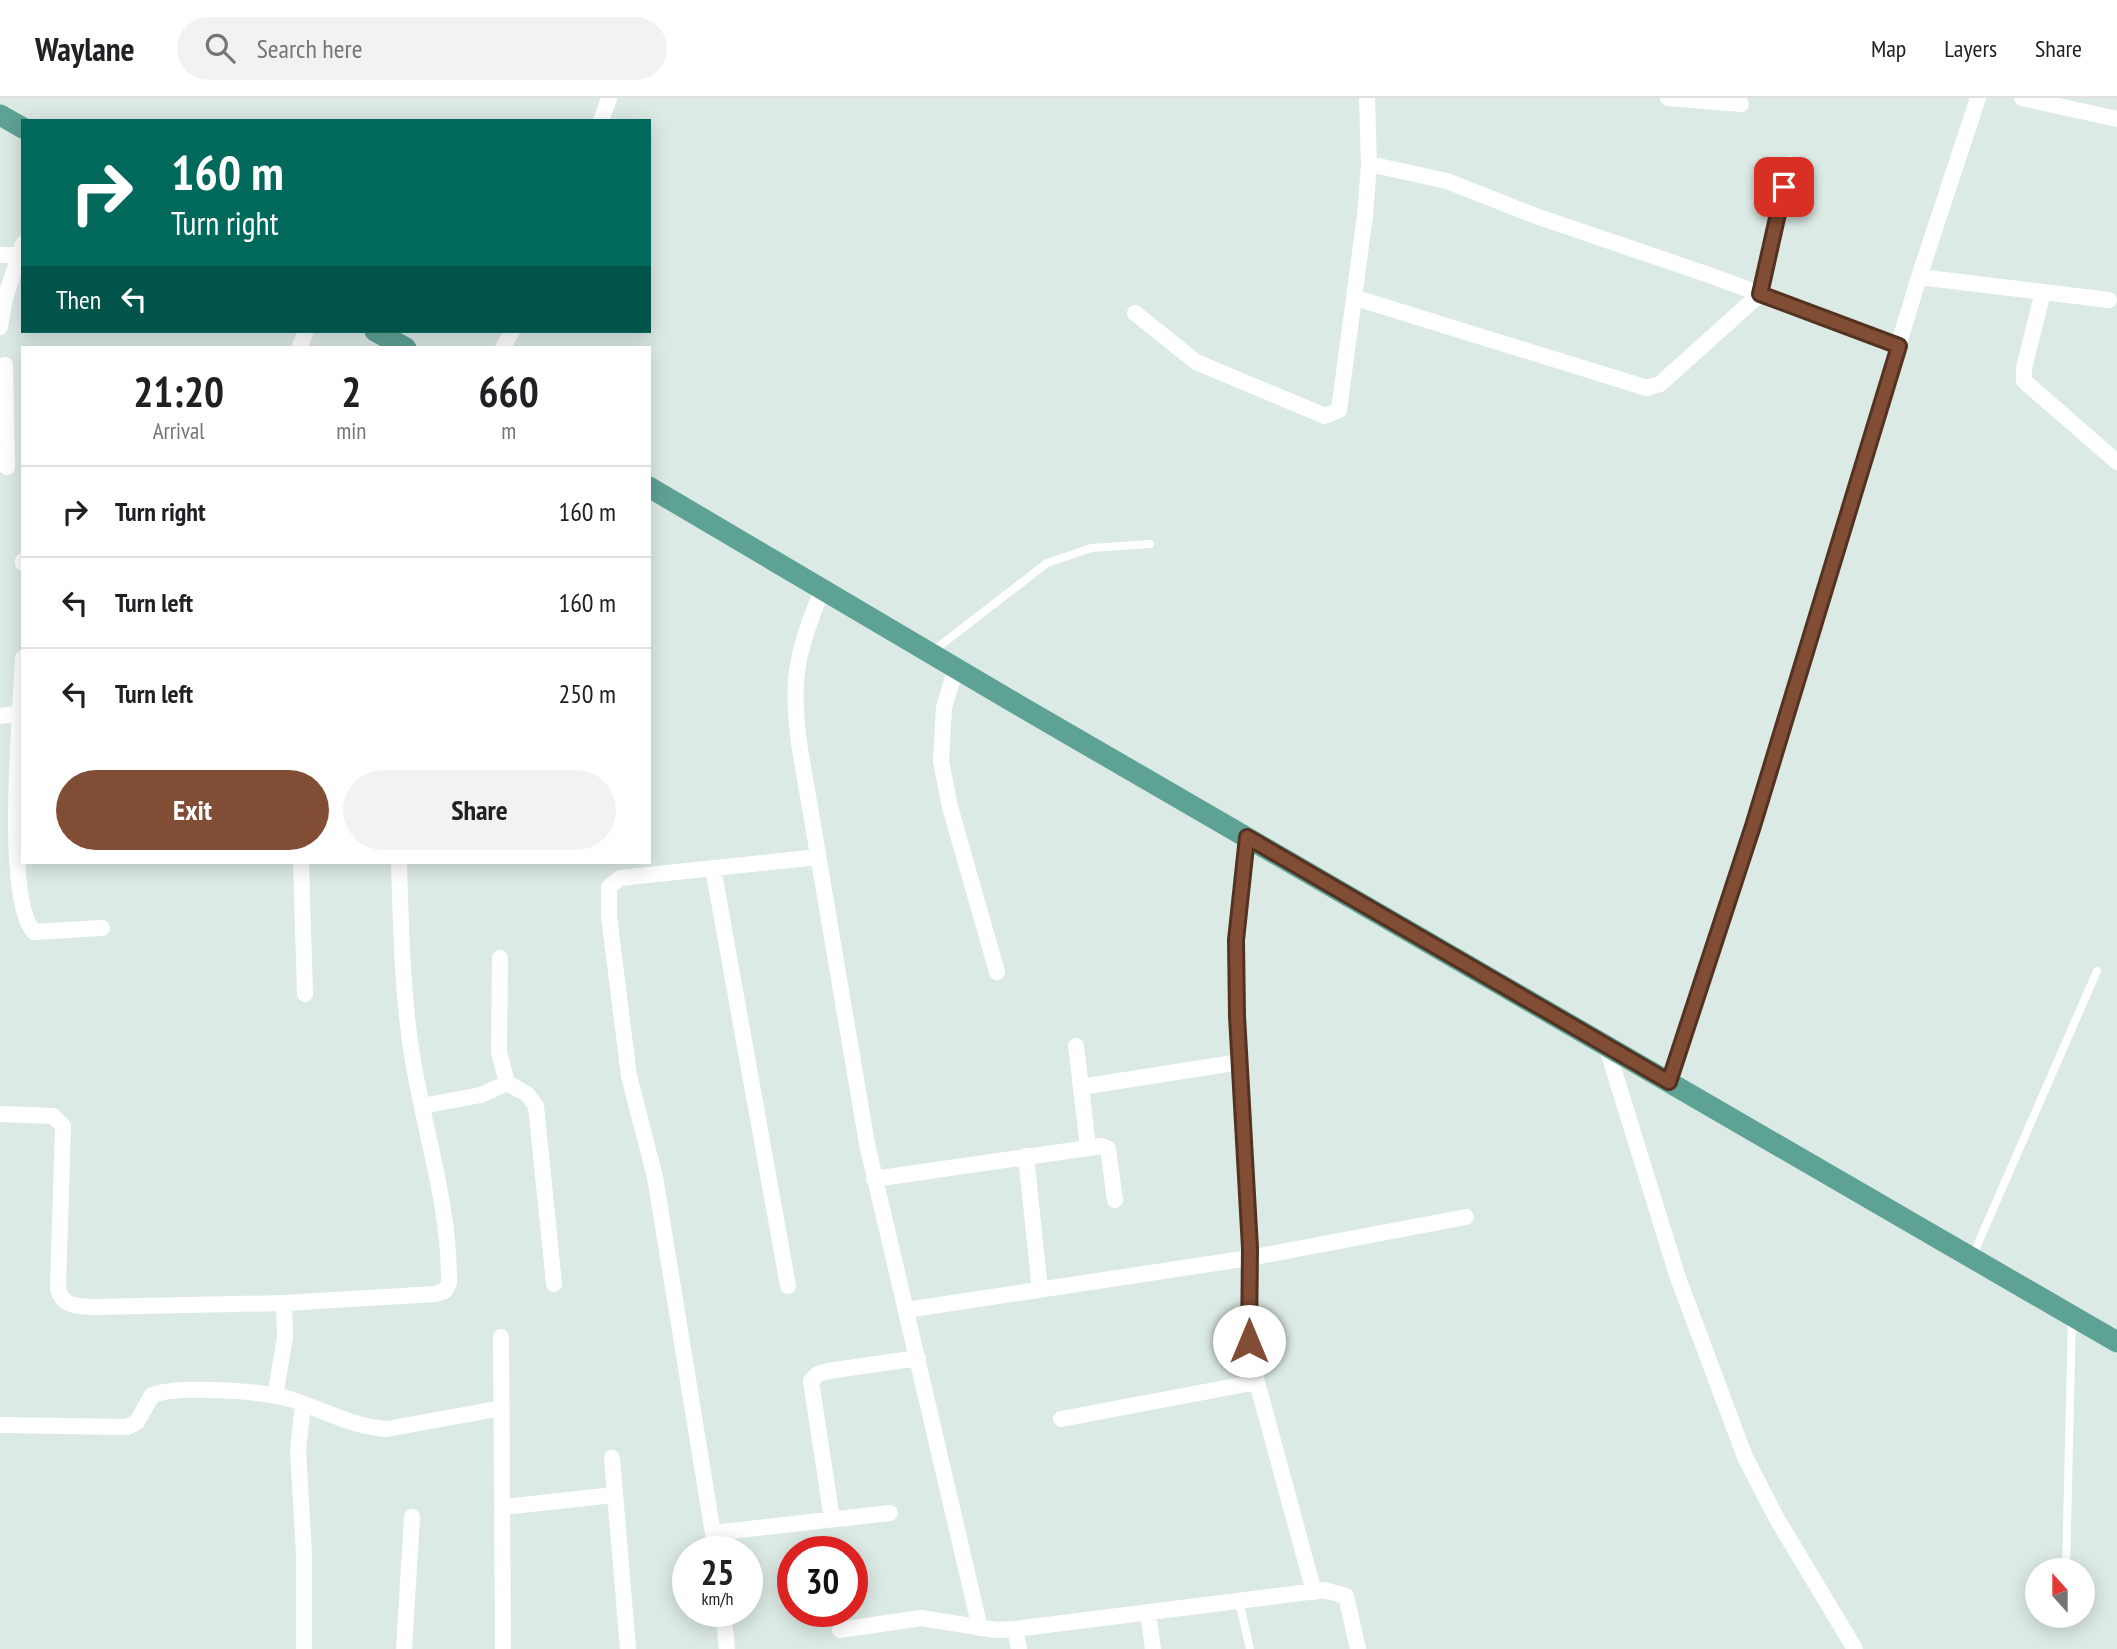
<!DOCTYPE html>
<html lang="en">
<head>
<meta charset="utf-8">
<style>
	body { margin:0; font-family:"PT Sans Narrow",sans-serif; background:#f2f2f2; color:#202124; height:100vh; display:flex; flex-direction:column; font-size:26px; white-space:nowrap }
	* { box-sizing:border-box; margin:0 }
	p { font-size:23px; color:#757577 }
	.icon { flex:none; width:38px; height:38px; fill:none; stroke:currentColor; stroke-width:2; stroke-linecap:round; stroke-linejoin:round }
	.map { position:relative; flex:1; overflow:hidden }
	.details { position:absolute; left:21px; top:248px; width:630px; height:518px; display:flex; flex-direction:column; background:#fff; border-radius:0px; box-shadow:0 4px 18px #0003 }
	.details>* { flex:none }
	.top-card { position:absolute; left:21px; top:21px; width:630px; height:214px; border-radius:0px; box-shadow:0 4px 18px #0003; background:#00695c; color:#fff; overflow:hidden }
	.needle { width:46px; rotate:339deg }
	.tools { position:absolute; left:2025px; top:1460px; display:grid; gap:14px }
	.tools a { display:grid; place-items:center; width:70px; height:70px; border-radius:50%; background:#fff; box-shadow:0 4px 18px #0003; font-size:35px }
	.speed { position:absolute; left:672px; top:1438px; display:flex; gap:14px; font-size:35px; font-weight:700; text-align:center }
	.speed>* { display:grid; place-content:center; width:91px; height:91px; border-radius:50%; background:#fff; box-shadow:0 4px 18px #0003; line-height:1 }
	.speed small { font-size:18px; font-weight:400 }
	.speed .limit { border:10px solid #d22; background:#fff; color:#111 }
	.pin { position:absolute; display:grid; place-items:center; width:60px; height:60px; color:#fff; margin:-30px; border-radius:14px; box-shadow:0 4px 10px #0006 }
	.me { position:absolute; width:77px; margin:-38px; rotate:0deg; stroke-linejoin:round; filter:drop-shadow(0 0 5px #0008) }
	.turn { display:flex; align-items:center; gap:24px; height:147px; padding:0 35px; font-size:32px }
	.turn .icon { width:91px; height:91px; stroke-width:2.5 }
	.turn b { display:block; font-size:49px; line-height:60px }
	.then { display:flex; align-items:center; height:66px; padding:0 35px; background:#0003; gap:14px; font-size:26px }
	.eta { display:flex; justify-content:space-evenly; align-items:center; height:119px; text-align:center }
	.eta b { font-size:42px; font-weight:800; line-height:49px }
	.cta { display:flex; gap:14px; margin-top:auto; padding:14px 35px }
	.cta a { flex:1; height:80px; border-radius:42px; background:#824d35; color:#fff; font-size:28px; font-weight:800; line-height:80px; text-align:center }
	.cta a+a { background:#f2f2f2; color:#202124 }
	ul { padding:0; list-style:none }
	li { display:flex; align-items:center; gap:21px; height:91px; padding:0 35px; border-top:2px solid #e0e0e0 }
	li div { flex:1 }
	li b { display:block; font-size:26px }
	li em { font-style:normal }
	header { display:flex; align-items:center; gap:42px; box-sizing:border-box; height:98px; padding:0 35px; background:#fff; border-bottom:2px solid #e0e0e0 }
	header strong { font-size:33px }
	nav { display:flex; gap:38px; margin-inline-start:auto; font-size:24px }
	.search { width:490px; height:63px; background:#f2f2f2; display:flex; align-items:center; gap:18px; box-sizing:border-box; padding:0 24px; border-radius:38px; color:#757577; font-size:26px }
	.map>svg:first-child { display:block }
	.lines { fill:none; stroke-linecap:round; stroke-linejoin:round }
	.lane { stroke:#fff; stroke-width:8 }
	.street { stroke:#fff; stroke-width:16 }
	.primary { stroke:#5ea295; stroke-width:21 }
	.route-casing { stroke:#543222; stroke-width:18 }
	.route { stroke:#824d35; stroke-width:12 }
</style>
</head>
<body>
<header>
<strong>Waylane</strong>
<div class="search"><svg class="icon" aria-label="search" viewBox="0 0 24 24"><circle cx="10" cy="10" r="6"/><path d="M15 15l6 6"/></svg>Search here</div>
<nav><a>Map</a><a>Layers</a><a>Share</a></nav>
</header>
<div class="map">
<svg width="2117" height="1551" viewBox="0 0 2117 1551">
	<rect width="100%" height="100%" fill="#dceae5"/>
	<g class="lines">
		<path class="lane" d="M1760,196L1790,62
			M933,553L1047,465L1091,450L1150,446
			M1973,1157L2097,873
			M2066,1472L2072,1219
			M1239,1503L1250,1551"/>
		<path class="street" d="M1668,0L1741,6
			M2022,0L2117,21
			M601,23L609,0
			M1369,66L1447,83L1533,117L1712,178L1899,248
			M0,157H18
			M1919,179L2109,202
			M2043,194L2024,270V283L2117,364
			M1356,200L1647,290L1660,286L1760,196
			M1135,215L1196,264L1325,318L1339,312L1365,118L1369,66L1367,0
			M0,229L5,200L23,146
			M299,250L306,233
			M503,250L512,233
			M5,267L7,369
			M23,463V465
			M823,490C798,551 790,578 799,645L867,1046L980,1530
			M23,560C21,612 3,801 34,834L102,830
			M956,570L944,609L941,663L950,709L997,874
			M0,618L20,615
			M1247,739L1236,842L1237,918L1250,1150L1249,1243L1257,1284L1314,1494
			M301,765L305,896
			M713,770L788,1188
			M500,860L499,954L507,985L527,996L536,1008L554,1186
			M1606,947L1678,1180L1745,1359L1777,1421L1855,1551
			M1076,948L1088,1048
			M1669,984L1746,752L1919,179L1978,0
			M1081,989L1240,964
			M422,1008L481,997L507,985
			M0,1016L53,1018L63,1028L58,1190C62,1210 79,1208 95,1209L284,1205L285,1240L275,1298
			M1026,1058L1040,1192
			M874,1081L1102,1048L1108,1051L1115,1102
			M284,1205L435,1196L445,1193L449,1185C450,1108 424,1033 412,957C402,893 401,829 399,765
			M906,1212L1249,1160L1466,1119
			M501,1239L503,1551
			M303,1306L298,1352L304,1457V1551
			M1061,1321L1257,1284
			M0,1327L127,1329L137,1324L152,1297C178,1287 263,1293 290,1301C323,1312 353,1329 387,1331L502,1310
			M612,1360L628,1551
			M503,1409L614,1397
			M832,1421L811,1283L818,1276L828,1273L918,1260
			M714,1435L890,1415
			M716,1454L655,1079L629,978L609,818V789L620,780L818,759
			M723,1514L727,1551
			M1148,1514L1153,1551
			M1015,1531L1019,1551
			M840,1532L921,1520L996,1532L1015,1531L1324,1492L1346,1498L1358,1551
			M404,1551L412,1419"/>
		<path class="primary" d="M0,17L23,30
			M375,233L406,250
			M649,389L1020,608L2117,1244"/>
	</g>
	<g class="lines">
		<defs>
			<path id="route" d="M1249,1243L1250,1150L1237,918L1236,842L1247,739L1669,984L1753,728L1899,248L1760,196L1784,89"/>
		</defs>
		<use href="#route" class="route-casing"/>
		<use href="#route" class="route"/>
	</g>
</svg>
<div class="tools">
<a><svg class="needle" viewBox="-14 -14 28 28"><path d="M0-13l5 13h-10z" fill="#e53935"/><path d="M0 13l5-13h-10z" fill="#757577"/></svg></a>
</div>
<div class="speed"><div>25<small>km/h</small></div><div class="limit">30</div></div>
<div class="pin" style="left:1784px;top:89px;background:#d93025"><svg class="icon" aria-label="arrive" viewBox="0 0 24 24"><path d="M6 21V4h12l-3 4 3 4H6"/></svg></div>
<svg class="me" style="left:1249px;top:1243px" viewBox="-20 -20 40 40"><circle r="19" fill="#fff"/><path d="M0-13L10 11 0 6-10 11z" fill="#824d35"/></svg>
<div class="top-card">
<div class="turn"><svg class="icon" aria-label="right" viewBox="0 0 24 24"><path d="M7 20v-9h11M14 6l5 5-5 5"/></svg><div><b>160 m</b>Turn right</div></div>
<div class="then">Then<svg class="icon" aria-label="left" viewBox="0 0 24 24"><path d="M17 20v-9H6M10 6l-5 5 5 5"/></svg></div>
</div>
<section class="details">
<div class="eta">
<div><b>21:20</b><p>Arrival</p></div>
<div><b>2</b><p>min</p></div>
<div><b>660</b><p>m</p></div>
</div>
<ul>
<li><svg class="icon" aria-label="right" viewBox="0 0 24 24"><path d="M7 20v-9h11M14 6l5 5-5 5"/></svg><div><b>Turn right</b></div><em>160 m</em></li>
<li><svg class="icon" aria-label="left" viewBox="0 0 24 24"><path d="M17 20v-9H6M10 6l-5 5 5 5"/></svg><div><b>Turn left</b></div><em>160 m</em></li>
<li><svg class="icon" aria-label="left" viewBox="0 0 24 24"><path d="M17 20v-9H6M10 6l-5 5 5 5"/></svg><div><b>Turn left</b></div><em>250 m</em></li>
</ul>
<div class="cta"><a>Exit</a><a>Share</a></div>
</section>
</div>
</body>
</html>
